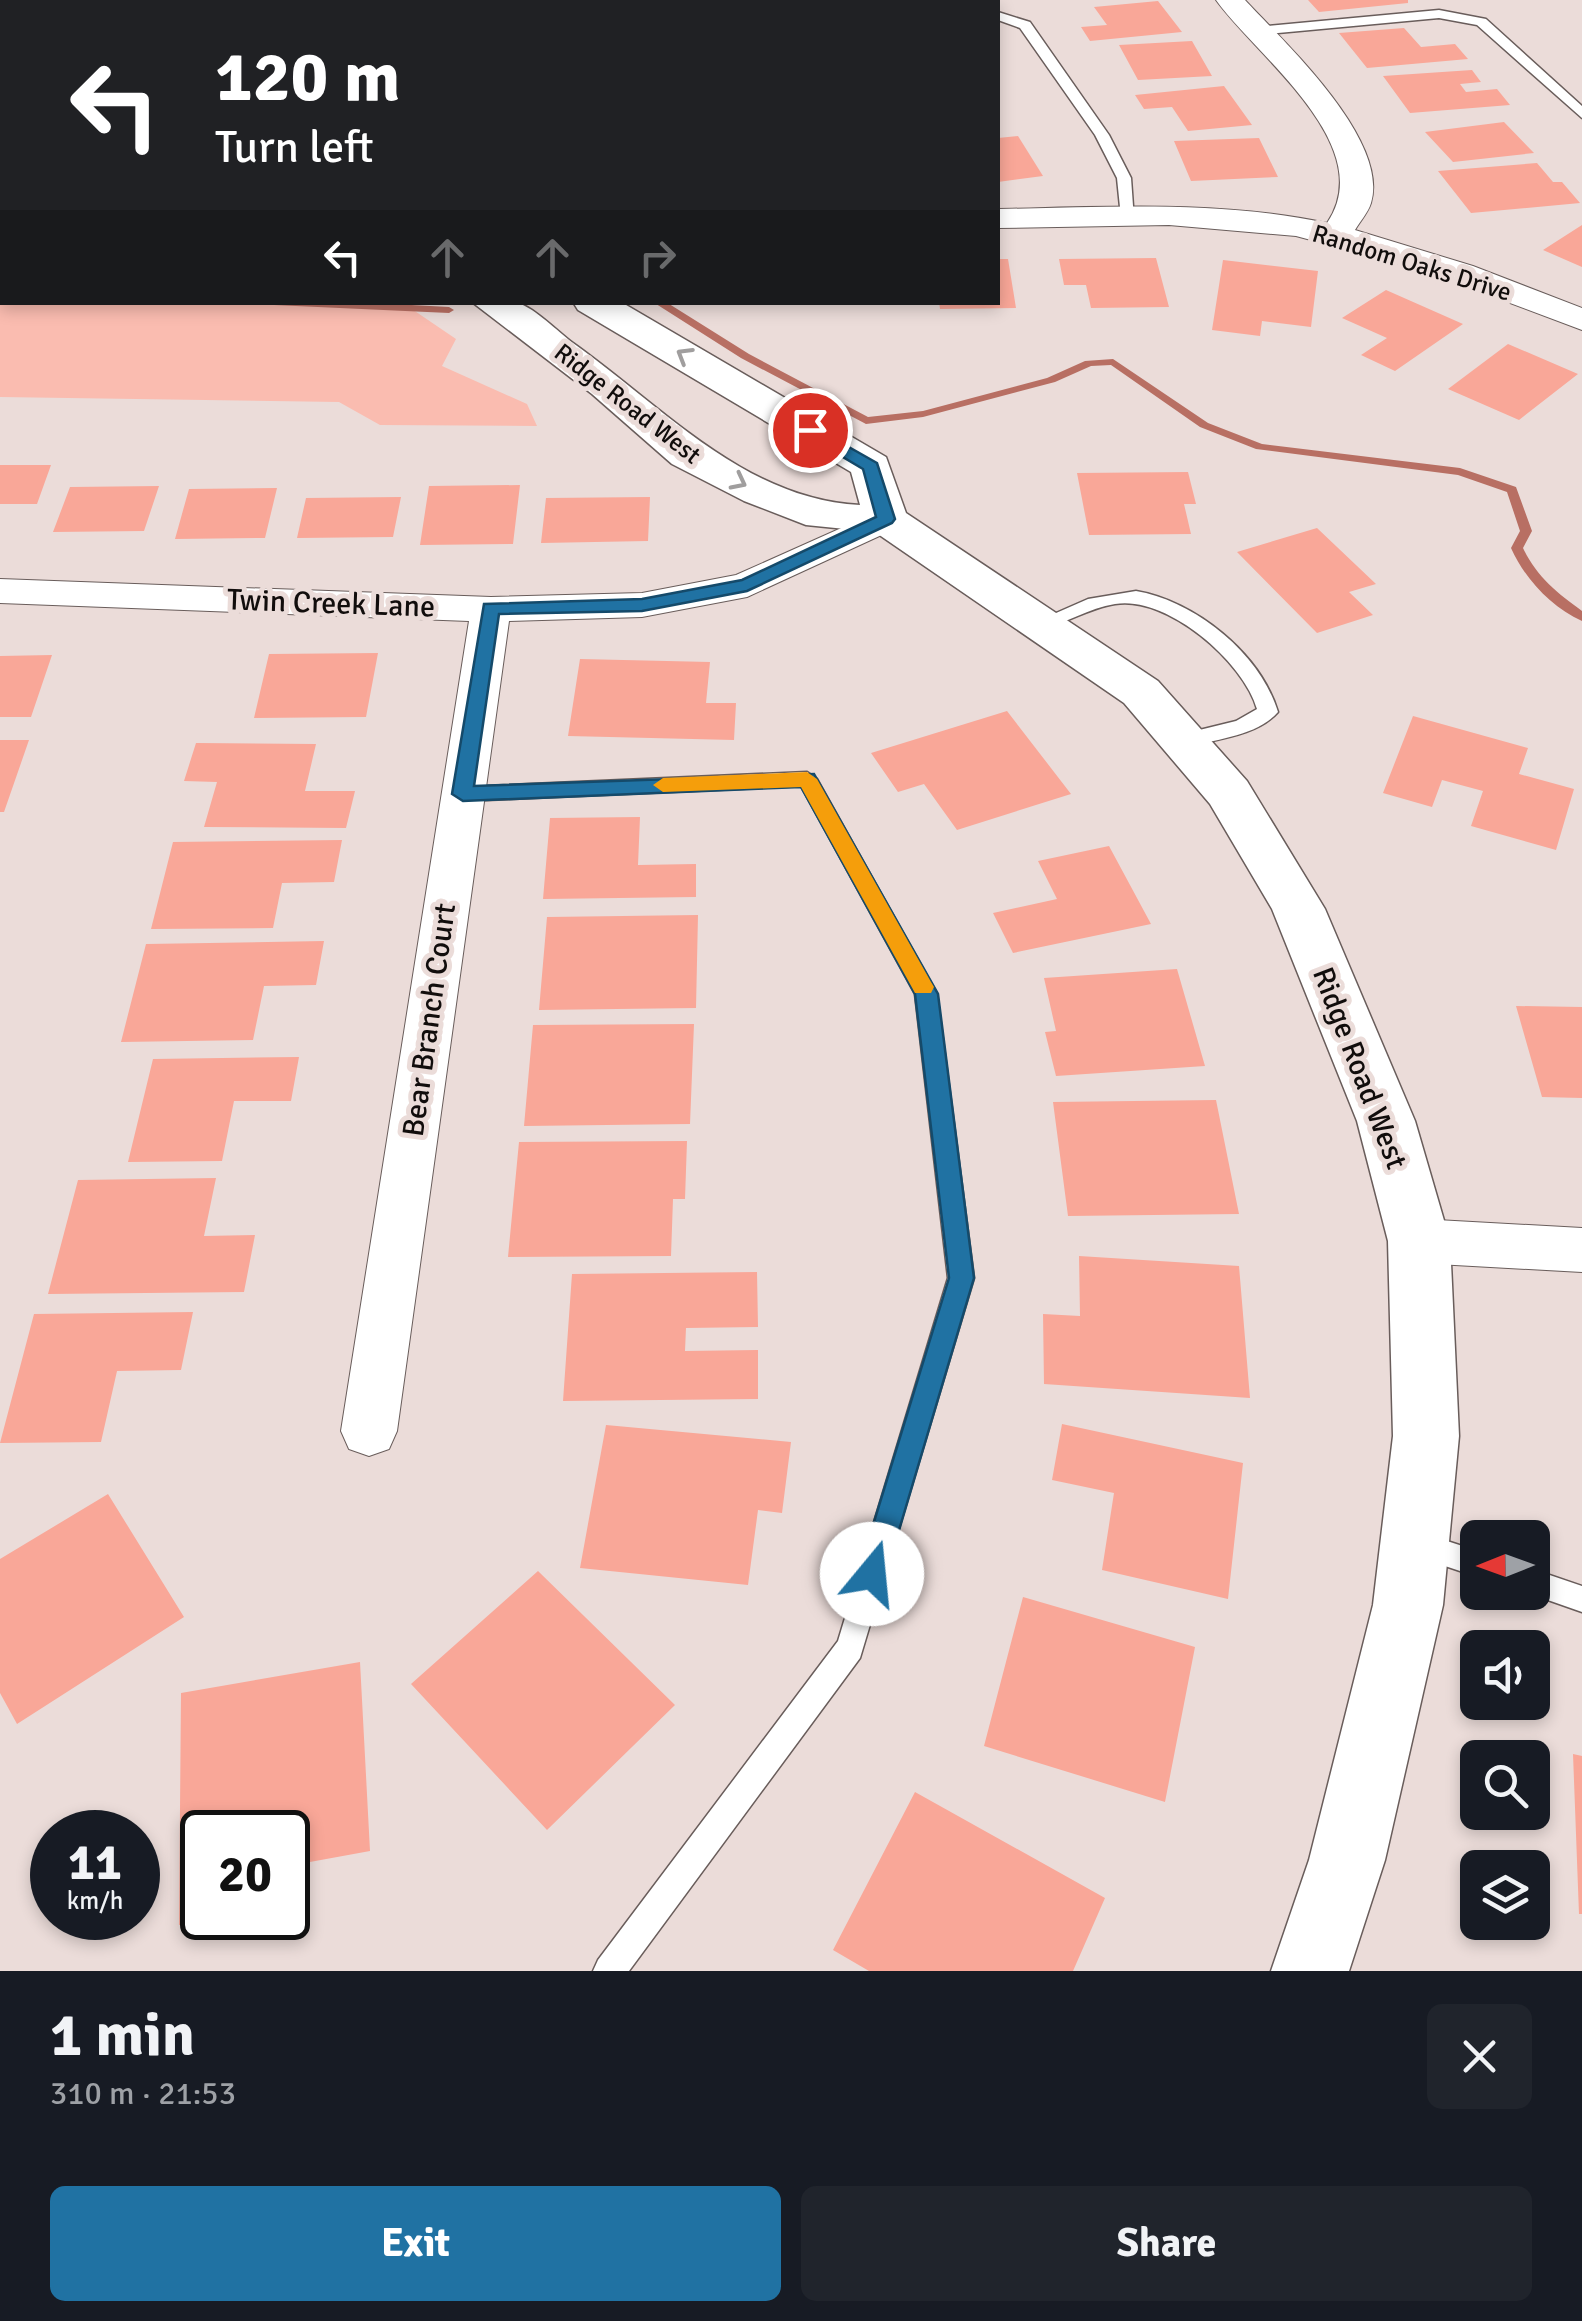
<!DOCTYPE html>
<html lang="en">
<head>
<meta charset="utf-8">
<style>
	body { margin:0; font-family:Signika,sans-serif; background:#20242c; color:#f1f3f6; height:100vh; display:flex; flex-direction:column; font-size:38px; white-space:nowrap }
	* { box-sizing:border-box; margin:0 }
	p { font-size:32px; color:#9ea1a6 }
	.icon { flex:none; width:55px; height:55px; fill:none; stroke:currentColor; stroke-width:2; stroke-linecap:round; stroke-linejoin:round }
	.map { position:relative; height:1971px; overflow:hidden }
	.details { display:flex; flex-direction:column; background:#171b24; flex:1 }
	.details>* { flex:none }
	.hud { position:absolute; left:0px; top:0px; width:1000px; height:305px; box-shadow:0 5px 15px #0003; background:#202124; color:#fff; overflow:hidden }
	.needle { width:65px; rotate:269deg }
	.tools { position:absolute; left:1460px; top:1520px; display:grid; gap:20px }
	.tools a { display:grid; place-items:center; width:90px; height:90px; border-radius:15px; background:#171b24; box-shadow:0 5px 15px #0003; font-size:50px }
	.speed { position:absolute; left:30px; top:1810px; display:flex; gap:20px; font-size:50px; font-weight:700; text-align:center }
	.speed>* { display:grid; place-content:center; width:130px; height:130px; border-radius:50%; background:#171b24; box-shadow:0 5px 15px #0003; line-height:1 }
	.speed small { font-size:25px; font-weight:400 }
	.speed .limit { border:5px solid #111; border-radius:15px; background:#fff; color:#111 }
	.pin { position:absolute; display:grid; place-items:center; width:85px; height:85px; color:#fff; margin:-42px; border:5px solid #fff; border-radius:50%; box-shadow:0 2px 10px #0007 }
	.me { position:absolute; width:110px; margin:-55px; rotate:17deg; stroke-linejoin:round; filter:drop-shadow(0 0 8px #0008) }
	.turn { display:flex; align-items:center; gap:35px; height:210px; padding:0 50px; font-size:45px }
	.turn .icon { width:130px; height:130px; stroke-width:2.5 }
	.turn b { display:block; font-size:70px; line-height:85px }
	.lanes { display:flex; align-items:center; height:95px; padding:0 50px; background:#0003; justify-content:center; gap:50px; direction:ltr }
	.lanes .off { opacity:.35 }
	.round { display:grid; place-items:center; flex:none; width:105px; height:105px; border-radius:15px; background:#20242c }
	.head { display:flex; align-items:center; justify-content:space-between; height:170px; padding:0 50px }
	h1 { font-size:60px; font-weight:800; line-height:75px }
	.cta { display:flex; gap:20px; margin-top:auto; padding:20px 50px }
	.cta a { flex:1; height:115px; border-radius:15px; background:#2072a3; color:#fff; font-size:40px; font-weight:800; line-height:115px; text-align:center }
	.cta a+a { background:#20242c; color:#f1f3f6 }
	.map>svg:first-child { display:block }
	.green { fill:#fabcb0 }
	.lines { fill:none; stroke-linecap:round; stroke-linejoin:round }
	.stream { fill:#b86f63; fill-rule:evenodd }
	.building { fill:#f9a798 }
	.service-casing { stroke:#695d5b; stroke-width:3 }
	.minor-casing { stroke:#695d5b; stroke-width:2 }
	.tertiary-casing { stroke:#695d5b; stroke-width:3 }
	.primary-casing { stroke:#fff; stroke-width:3 }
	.service { fill:#fff; fill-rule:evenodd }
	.minor { fill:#fff; fill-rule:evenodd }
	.tertiary { fill:#fff; fill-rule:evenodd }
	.primary { fill:#fbcac1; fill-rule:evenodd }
	.oneway { stroke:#a09e9e }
	.route { fill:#2072a3; stroke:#154a6a; stroke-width:2.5 }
	.slow { fill:#f59e0b }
	.labels { text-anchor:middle; stroke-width:10; stroke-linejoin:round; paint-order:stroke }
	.far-street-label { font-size:25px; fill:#110d0c; stroke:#ebdcd9 }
	.street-label { font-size:30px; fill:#110d0c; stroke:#ebdcd9 }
</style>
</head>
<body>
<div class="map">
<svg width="1582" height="1971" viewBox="0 0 1582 1971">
	<rect width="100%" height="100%" fill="#ebdcd9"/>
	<path class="green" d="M0,249L2,302L403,303L456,339L442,366L527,404L537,426L380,425L339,402L0,397Z"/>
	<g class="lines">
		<path class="stream" d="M0,288H2V295H0Z
			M269,302H355L449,307L454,310L449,313L274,305Z
			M653,302H666L749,354L868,417L923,411L1047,378L1085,361L1113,359L1208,423L1262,444L1460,468L1516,487L1532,531L1523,548C1536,576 1557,593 1582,611V621C1551,607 1525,579 1511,548L1520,531L1507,492L1458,475L1256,449L1200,427L1111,365L1091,366L1055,382L923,417L866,424L741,358Z"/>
	</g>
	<path class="building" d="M1308,0H1408V3L1319,12Z
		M1158,1L1182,32L1090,41L1081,27L1107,25L1094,7Z
		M1404,28L1421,47L1455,44L1468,59L1367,68L1339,33Z
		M1192,41L1212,76L1138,80L1119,45Z
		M1472,70L1481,82L1460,84L1466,92L1497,89L1510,105L1410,113L1383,76Z
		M1224,86L1252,125L1188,131L1172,107L1144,109L1135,95Z
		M1504,122L1534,153L1453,162L1425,132Z
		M1018,136L1043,176L998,182V138Z
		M1259,138L1278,177L1191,181L1174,141Z
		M1537,163L1553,182H1562L1580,203L1471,213L1438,171Z
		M1582,225V267L1543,250Z
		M1156,258L1169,307L1091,308L1086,285H1064L1059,259Z
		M998,259H1008L1016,308L940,309L939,302H998Z
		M1223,260L1318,271L1311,327L1262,321L1260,336L1212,330Z
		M1386,290L1463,324L1395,371L1361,355L1387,338L1342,318Z
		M1508,344L1578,374L1519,420L1448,389Z
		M0,465H51L37,504H0Z
		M1188,472L1196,504H1184L1191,534L1089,535L1077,473Z
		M520,485L513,544L420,545L429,486Z
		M159,486L144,531L53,532L70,487Z
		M277,488L265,538L175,539L189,489Z
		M401,497L393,537L297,538L306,498Z
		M650,497L648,541L541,543L546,498Z
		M1317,528L1376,584L1349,592L1373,615L1317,633L1237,552Z
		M378,653L366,717L254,718L269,654Z
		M52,655L31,717H0V656Z
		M580,659L710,662L706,703H736L734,740L568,736Z
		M1007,711L1071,794L957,830L924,784L898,792L871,753Z
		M1413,716L1528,748L1519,774L1574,789L1556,850L1471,826L1483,791L1442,780L1432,807L1383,793Z
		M0,740H29L4,812H0Z
		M196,743L316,744L305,791H355L346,828L204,827L217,782L184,781Z
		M640,817L638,865L696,864V897L543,899L550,818Z
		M342,840L334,882L282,883L273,928L151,929L173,842Z
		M1109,846L1151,924L1013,953L993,913L1057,899L1038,861Z
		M698,915L696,1008L539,1010L547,917Z
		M324,941L316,985L264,986L253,1040L121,1042L146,944Z
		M1177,969L1205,1066L1056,1076L1045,1032L1056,1031L1044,978Z
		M1516,1006L1582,1007V1098L1542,1097Z
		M694,1024L690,1124L524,1126L533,1025Z
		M299,1057L291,1101H234L222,1161L128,1162L153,1059Z
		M1216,1100L1239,1214L1068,1216L1053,1102Z
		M687,1141L685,1199H673L671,1256L508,1257L519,1142Z
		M216,1178L204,1236L255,1235L244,1292L48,1294L78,1180Z
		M1079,1256L1239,1266L1250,1398L1044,1384L1043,1314L1080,1316Z
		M757,1272L758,1327L686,1328L685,1351L758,1350V1399L563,1401L572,1274Z
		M193,1312L181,1370L117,1371L101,1442L0,1443L34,1314Z
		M1062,1424L1243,1463L1228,1599L1102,1570L1114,1493L1052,1480Z
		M606,1425L791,1442L782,1513L758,1510L748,1585L580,1568Z
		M108,1494L184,1617L17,1724L0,1693V1559Z
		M538,1571L675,1705L547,1830L411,1684Z
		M1023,1597L1195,1647L1165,1802L984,1746Z
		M360,1662L370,1851L288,1866V1832H202V1921L179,1925L181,1693Z
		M1573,1754L1582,1756V1914H1579Z
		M915,1792L1105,1898L1073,1971H869L833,1950Z"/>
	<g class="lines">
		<defs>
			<path id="service" d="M1439,10L1486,19L1582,106V118L1477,25L1439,18L1256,35L1249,31L1256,27Z
				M998,12L1030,22L1109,135L1131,178L1134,220L1121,217L1117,178L1095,135L1020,28L998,20Z
				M0,125H2V133H0Z
				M1136,591C1195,601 1260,653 1278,712C1257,736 1216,739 1186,747L1179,745L1176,740L1179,735L1236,721L1257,709C1244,662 1167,595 1115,604C1089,608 1066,623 1041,630L1031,624L1088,599Z
				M807,772L817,779L937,994L974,1278L860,1658L629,1971H593L598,1960L838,1641L948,1278L915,994L801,786L463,801L453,794L463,787Z
				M1419,1532L1478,1551V1577L1409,1554L1405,1545L1409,1536Z
				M1532,1569L1582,1586V1612L1525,1592H1532Z"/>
			<path id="minor" d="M336,0H364V2H337Z
				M405,0H433L434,2H407Z
				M1216,0H1245C1284,42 1390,140 1371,203C1368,213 1360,221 1355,230L1473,266L1582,308V330L1419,269L1296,236L1169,225L998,228V209C1108,207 1219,200 1327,223C1380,146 1256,56 1216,0Z
				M886,508L899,511L905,519L899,527L747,597L642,617L509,621L397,1431L389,1449L369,1456L349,1449L341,1431L469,621L0,603V579L491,597L642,593L736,575Z
				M1419,1219L1582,1228V1272L1419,1263L1400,1256L1393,1241L1400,1226Z"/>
			<path id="tertiary" d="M472,302C485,302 505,299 518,303C536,309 557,331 573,343C662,406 744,499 860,505L851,472L578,310L573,302H621L886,457L906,513L1158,681L1247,781L1325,909L1415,1121L1450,1241L1459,1436L1443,1605L1385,1860L1349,1971H1271L1309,1860L1373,1605L1393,1436L1388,1241L1357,1121L1272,909L1210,804L1124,703L875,532L806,525L744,501L672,464L592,394Z"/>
			<path id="primary" d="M0,53H2V73H0Z"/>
		</defs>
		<use href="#service" class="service-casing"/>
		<use href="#minor" class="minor-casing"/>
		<use href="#tertiary" class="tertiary-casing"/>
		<use href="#primary" class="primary-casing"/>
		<use href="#service" class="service"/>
		<use href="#minor" class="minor"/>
		<use href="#tertiary" class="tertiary"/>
		<use href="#primary" class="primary"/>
	</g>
	<defs><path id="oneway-chevron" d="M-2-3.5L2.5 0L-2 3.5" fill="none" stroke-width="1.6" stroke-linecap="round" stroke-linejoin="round" transform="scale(2.5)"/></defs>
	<g class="oneway">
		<use href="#oneway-chevron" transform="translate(684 355) rotate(-149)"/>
		<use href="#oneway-chevron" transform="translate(739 482) rotate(27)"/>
	</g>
	<path class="route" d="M810,425L877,463L895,519L892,523L747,591L642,611L499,614L474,786L814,774L938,994L974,1278L886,1574L882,1583L872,1587L862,1583L858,1574L949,1278L915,994L801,787L463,801L452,794L484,604L642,599L742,580L876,517L863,469L804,434L801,430Z"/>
	<path class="slow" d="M807,772L817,779L931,982L934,987L931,993H915L801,787L663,792L653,785L663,778Z"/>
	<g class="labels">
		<g class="far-street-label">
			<text transform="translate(1412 262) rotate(17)" y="9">Random Oaks Drive</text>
			<text transform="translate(628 403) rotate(38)" y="9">Ridge Road West</text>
		</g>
		<g class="street-label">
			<text transform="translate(331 603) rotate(2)" y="10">Twin Creek Lane</text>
			<text transform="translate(429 1020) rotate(-82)" y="10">Bear Branch Court</text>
			<text transform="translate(1360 1068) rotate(69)" y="10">Ridge Road West</text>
		</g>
	</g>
</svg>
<div class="tools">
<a><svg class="needle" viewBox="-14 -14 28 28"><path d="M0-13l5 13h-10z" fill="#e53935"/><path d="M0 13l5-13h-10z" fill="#9ea1a6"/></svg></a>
<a><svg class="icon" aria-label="sound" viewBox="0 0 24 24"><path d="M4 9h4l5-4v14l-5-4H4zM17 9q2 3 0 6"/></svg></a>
<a><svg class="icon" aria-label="search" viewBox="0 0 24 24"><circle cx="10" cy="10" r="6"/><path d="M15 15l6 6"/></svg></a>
<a><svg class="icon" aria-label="layers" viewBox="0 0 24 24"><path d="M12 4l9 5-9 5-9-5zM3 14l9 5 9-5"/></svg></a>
</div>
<div class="speed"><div>11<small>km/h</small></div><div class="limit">20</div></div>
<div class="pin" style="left:810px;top:430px;background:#d93025"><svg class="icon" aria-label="arrive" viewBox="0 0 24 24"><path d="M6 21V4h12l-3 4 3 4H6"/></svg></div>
<svg class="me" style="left:872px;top:1574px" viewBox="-20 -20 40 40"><circle r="19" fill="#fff"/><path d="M0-13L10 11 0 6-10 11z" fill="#2072a3"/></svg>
<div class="hud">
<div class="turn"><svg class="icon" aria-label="left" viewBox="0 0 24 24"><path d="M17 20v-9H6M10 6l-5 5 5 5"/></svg><div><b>120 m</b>Turn left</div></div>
<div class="lanes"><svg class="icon" aria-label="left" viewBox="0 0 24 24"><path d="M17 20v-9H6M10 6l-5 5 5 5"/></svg><svg class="icon off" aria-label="ahead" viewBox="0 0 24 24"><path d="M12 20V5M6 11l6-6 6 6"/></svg><svg class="icon off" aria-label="ahead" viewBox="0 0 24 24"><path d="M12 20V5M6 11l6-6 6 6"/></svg><svg class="icon off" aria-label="right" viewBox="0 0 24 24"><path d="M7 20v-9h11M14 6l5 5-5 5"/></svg></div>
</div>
</div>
<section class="details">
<div class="head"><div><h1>1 min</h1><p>310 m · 21:53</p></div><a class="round"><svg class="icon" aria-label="close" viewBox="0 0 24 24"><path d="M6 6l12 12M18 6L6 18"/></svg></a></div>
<div class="cta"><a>Exit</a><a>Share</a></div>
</section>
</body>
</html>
